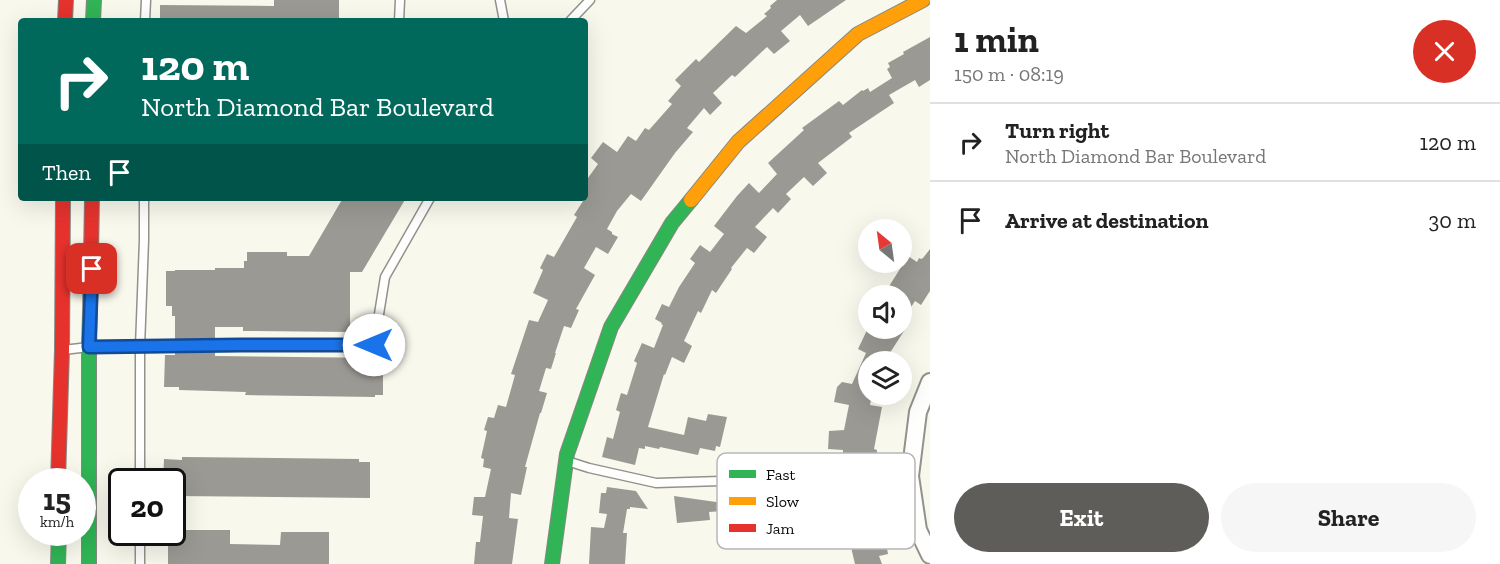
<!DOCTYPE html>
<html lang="en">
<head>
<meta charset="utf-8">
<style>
	body { margin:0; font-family:"Zilla Slab",serif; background:#f6f6f6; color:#222; height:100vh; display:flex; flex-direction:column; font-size:22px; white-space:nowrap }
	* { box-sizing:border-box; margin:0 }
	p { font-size:20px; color:#767676 }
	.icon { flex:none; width:33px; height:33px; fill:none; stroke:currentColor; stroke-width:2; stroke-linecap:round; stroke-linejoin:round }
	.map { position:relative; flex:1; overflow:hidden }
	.side { display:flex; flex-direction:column; background:#fff; width:570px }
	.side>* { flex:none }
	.guide { position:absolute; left:18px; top:18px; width:570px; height:183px; border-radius:6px; box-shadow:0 6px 24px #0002; background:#00695c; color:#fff; overflow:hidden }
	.needle { width:39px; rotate:331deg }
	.fabs { position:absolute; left:858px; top:219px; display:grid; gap:12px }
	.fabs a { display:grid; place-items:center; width:54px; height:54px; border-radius:50%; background:#fff; box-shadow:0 6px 24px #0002; font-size:30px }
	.speed { position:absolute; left:18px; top:468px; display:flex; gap:12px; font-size:30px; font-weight:700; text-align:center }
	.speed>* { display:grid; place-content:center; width:78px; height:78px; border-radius:50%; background:#fff; box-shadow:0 6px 24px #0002; line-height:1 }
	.speed small { font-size:15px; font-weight:400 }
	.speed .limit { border:3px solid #111; border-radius:9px; background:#fff; color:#111 }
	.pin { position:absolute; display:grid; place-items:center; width:51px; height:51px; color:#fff; margin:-26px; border-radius:12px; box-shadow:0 3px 9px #0006 }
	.me { position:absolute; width:66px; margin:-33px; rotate:270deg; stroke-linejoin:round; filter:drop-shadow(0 0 4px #0008) }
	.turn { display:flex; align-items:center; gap:21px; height:126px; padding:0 24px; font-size:27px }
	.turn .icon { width:78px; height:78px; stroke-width:2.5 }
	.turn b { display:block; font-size:42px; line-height:51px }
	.then { display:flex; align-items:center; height:57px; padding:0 24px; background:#0003; gap:12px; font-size:22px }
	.round { display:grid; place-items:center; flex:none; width:63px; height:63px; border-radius:32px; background:#f6f6f6 }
	.head { display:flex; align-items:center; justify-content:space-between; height:102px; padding:0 24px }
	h1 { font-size:36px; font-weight:700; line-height:45px }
	.button { display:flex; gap:12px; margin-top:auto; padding:12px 24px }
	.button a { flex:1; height:69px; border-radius:36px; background:#5e5d59; color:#fff; font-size:24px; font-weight:700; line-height:69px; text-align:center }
	.button a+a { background:#f6f6f6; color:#222 }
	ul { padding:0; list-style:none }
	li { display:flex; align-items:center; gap:18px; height:78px; padding:0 24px; border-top:2px solid #e0e0e0 }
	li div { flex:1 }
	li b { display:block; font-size:22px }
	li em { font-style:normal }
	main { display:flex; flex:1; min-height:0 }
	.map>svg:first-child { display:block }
	.building { fill:#9b9993 }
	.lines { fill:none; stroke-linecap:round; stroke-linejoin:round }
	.lane-casing { stroke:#92918c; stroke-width:11 }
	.street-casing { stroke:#92918c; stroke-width:20 }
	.fast-casing { stroke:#888883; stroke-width:16 }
	.slow-casing { stroke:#888883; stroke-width:16 }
	.jam-casing { stroke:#888883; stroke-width:16 }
	.lane { stroke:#fefefc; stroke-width:8 }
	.street { stroke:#fefefc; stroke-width:16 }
	.fast { stroke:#30b455; stroke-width:14 }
	.slow { stroke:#ff9f0a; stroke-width:14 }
	.jam { stroke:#e5322d; stroke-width:14 }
	.route-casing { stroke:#114b97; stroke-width:15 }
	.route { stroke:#1a73e8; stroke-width:10 }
	.key { fill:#fff; stroke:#b6b6b6; stroke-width:1.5 }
	.key-label { font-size:16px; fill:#0a0a0a }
</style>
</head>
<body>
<main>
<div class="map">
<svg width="930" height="564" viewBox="0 0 930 564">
	<rect width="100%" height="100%" fill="#f9f8ed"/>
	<path class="building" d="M274,0H339V21H160V5L274,6Z
		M777,0H846L808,26L800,15L781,31L790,41L774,54L767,47L735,77L732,75L713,93L722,103L710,115L704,108L687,128L693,132L675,153L641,201L631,194L617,211L607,229L612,232V234L618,237L608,254L596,247L584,268L595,275L576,309L579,310L571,328L564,326L555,353H556L551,369L546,368L539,391L547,393L541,413H540L525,467H527L521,495L511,493L509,518L518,519L512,564H474L476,542H480L483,516L472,515L474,497H485L491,469L483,467L484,459L481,458L487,431L484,430L488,417L494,418L498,405L506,407L515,375L511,374L529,320L538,322L548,300L533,293L543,270L540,268L547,254L554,257L577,217L574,215L585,198L588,190V178L598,164L591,158L603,142L617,152L628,136L636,141L645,128L649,130L672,104L668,101L681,86L675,80L696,59L699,62L736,26L746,33L767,16L764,14L771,8L770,6Z
		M930,37V80L919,87L915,80L889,95L894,103L849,133L852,137L818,163L827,173L813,186L804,177L786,194L791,199L778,213L773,208L755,227L767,237L754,253L747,248L731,268L732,269L716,293L712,290L701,313L698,311L684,341L692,346L684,363L672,357L665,375L664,374L648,427L684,435L688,417L706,421L708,414L727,417L720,447L716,446L715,451L700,448L698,455L660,447L659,449L645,446V449L639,448L635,465L602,457L607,437L613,439L620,412L616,410L621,393L627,395L637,363L634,361L642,343L654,348L663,325L661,324L662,323L655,319L662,304L669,307L679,287L695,263L690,259L700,245L710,252L724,234L714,226L737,196L749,183L759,193L777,174L768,163L804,130L802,128L839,101L843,105L862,90L863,91L868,88L870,92L892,78L887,69L890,67L888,63L904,54L903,52Z
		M343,198H406L362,272H350V332L243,331V327H215V339H175V316H172V306H166V271H175V270H215V268H244V261H247V252H287V256H309Z
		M930,249V291L921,305L915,301L902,321V296H883L908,256L917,262L919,258L921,259L923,258Z
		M868,328H906L884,362H868V394H872L870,405L882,407L874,449L877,450L876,477H877L878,498H863L869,523L874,522L877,538L885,537L888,554L879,556L882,564H855L850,543L841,545L837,525V503H829V479L842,478L843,450L828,449L829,431L844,430L849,405L834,402L837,387L842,382L852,384L866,353L858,349Z
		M175,352H215V356L383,358V395H375V397L245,395L246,392L179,390V387H164L165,355H175Z
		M182,457L359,459V462H370V498L176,496V494H172V482H163L164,459L182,460Z
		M607,487L636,491L648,509L630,507V509H627L623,533H627L625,564H589L591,527L604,528L607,514L599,513L601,493H606Z
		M674,496L737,505V510L709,512L710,520L677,523Z
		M172,530H230V544L280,545L281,532H329V564H168V532H172Z"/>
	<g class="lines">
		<defs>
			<path id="lane" d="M500,0L504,21
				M145,21L146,0
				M399,21L400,0
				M570,21L590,0
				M63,350L89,347L240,345H374L385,277L430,198
				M567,461L589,468L656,483L721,481
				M140,482V347L144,240V198
				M140,564V532"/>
			<path id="street" d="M930,382L918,412L910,476L918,530L930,555"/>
			<path id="fast" d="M93,21L94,0
				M58,564L59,532
				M89,564V347L90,313
				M552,564L567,454L611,327L672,223L691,200"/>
			<path id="slow" d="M691,200L738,142L858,34L923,0"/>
			<path id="jam" d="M65,21L66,0
				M90,313L92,198
				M58,482L62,350L63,198"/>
		</defs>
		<use href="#lane" class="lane-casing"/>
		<use href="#street" class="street-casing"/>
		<use href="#fast" class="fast-casing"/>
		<use href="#slow" class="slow-casing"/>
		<use href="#jam" class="jam-casing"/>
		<use href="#lane" class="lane"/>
		<use href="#street" class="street"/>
		<use href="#fast" class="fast"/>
		<use href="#slow" class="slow"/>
		<use href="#jam" class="jam"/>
	</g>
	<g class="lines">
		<defs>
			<path id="route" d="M92,269L89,347L240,345H374"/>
		</defs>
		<use href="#route" class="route-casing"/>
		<use href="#route" class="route"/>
	</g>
	<rect x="717" y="453" width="198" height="96" rx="9" class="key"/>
	<rect x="729" y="470" width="27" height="8" fill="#30b455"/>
	<rect x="729" y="497" width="27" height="8" fill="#ff9f0a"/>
	<rect x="729" y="524" width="27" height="8" fill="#e5322d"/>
	<g class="key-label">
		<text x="766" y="480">Fast</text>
		<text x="766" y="507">Slow</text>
		<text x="766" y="534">Jam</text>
	</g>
</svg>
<div class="fabs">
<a><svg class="needle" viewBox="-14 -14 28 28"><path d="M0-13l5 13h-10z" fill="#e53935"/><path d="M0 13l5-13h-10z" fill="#767676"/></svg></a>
<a><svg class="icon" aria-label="sound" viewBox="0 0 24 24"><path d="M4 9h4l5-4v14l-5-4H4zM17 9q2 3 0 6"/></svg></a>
<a><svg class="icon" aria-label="layers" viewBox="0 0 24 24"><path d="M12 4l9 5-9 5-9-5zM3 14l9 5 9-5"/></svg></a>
</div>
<div class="speed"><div>15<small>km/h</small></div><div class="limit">20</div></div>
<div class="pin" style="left:92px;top:269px;background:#d93025"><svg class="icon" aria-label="arrive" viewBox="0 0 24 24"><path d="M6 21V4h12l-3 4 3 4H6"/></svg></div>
<svg class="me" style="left:374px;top:345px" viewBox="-20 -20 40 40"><circle r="19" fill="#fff"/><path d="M0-13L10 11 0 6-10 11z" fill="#1a73e8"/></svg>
<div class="guide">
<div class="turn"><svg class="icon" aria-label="right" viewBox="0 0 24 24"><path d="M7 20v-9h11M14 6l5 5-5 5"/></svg><div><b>120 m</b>North Diamond Bar Boulevard</div></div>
<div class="then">Then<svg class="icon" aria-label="arrive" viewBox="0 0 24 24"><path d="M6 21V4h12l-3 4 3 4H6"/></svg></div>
</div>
</div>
<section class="side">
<div class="head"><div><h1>1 min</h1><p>150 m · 08:19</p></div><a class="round" style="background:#d93025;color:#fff"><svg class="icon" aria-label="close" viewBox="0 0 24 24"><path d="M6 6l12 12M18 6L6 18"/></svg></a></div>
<ul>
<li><svg class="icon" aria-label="right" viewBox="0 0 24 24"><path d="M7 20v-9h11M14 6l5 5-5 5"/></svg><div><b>Turn right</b><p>North Diamond Bar Boulevard</p></div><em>120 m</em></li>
<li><svg class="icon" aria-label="arrive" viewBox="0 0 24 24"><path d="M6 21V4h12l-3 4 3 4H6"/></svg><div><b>Arrive at destination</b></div><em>30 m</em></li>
</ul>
<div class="button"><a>Exit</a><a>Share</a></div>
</section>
</main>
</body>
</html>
